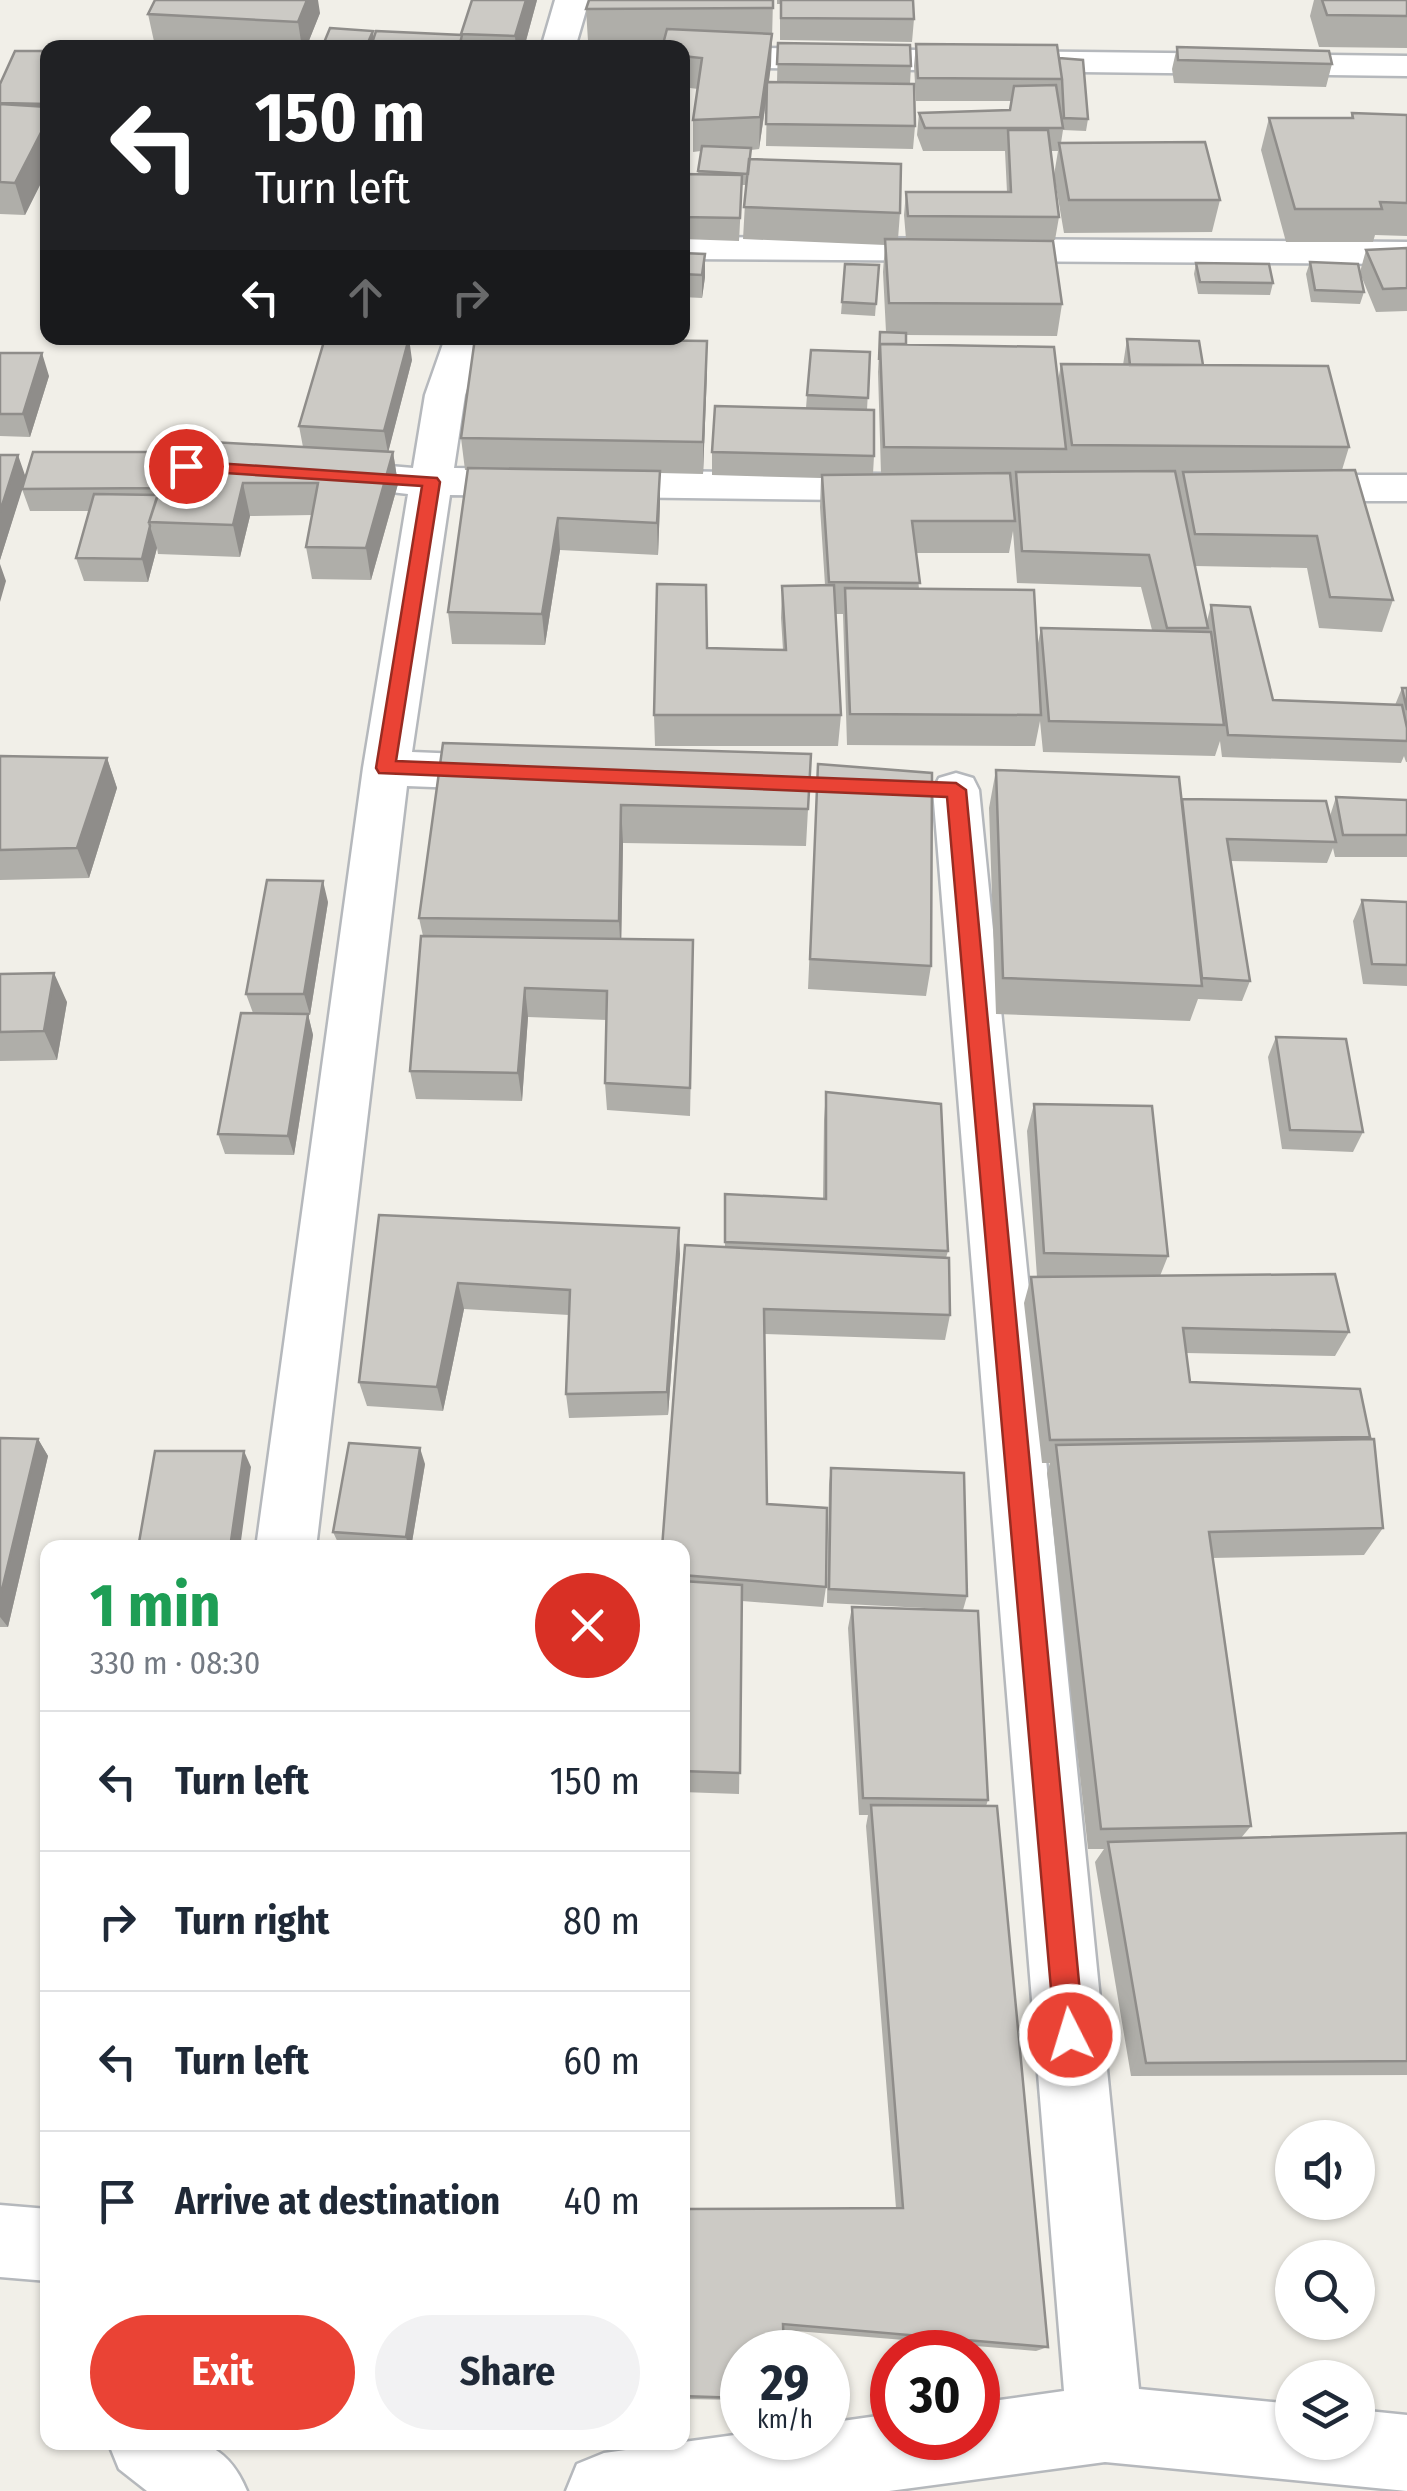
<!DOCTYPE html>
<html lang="en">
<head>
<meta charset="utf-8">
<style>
	body { margin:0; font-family:"Fira Sans Condensed",sans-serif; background:#f2f2f3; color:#1f2937; height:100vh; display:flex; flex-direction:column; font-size:38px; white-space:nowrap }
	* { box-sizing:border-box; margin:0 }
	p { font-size:32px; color:#747a83 }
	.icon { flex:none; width:55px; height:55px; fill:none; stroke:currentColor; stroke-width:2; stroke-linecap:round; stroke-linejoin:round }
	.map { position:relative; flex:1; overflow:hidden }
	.side { position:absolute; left:40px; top:1540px; width:650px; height:910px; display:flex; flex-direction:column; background:#fff; border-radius:20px; box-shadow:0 2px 8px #0004 }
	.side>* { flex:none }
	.guide { position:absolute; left:40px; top:40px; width:650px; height:305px; border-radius:20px; box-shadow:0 2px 8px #0004; background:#202124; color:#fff; overflow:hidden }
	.controls { position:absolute; left:1275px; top:2120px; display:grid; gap:20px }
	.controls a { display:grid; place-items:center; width:100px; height:100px; border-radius:50%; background:#fff; box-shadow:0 2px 8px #0004; font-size:50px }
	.speed { position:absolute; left:720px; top:2330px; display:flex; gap:20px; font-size:50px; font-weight:700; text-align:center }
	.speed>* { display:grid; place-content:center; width:130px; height:130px; border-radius:50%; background:#fff; box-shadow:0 2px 8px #0004; line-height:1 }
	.speed small { font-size:25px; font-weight:400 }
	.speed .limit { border:15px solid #d22; background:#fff; color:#111 }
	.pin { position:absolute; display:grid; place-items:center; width:85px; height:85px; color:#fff; margin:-42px; border:5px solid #fff; border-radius:50%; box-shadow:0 2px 10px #0007 }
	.me { position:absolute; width:110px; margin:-55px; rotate:355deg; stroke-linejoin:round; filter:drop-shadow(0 0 8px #0008) }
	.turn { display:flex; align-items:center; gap:35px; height:210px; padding:0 50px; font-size:45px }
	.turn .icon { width:130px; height:130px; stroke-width:2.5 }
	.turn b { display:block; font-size:70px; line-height:85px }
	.lanes { display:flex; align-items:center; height:95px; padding:0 50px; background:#0003; justify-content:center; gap:50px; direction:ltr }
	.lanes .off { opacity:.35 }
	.round { display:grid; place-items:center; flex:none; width:105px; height:105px; border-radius:52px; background:#f2f2f3 }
	.summary { display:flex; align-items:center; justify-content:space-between; height:170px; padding:0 50px }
	h1 { font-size:60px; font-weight:700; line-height:75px; color:#1e9e55 }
	.primary-button { display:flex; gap:20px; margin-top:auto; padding:20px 50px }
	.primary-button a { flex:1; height:115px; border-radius:60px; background:#ea4335; color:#fff; font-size:40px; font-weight:700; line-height:115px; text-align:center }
	.primary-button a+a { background:#f2f2f3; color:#1f2937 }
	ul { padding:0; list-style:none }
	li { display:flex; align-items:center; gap:30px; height:140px; padding:0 50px; border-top:2px solid #e0e1e3 }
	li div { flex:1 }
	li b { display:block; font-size:38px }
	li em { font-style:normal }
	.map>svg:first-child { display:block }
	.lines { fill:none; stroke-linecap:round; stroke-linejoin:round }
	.minor-casing { stroke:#b5b8bc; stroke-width:5 }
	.minor { fill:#fff; fill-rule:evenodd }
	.wall { fill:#afaea9; fill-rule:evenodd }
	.shaded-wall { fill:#8f8d8a }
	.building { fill:#cccac5; stroke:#8f8d8a; stroke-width:2.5 }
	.route { fill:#ea4335; stroke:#982c22; stroke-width:2.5 }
</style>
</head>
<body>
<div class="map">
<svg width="1407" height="2491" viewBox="0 0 1407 2491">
	<rect width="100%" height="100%" fill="#f1efe8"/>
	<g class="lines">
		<defs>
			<path id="minor" d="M555,0H589L575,48H541Z
				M682,47L1407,56V76L682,67Z
				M682,237L1407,242V264L682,259Z
				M445,338H483L465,395L454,468L1089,477L1104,481L1110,490L1104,499L1089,503L450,495L412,752L513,756L529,761L536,773L529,785L513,790L407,786L316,1548H256L363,768L408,494L305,482L299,473L305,464L320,460L413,468L425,395Z
				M1285,475H1407V501H1285L1270,497L1264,488L1270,479Z
				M956,773L973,778L979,790L1139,2389L1292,2404V2442H1358V2410L1407,2415V2491L1105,2462L889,2491H566L577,2464L604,2453L742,2434V2438H828V2423L892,2414V2438H978V2403L1064,2391L933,790L939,778Z
				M0,2205L48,2209V2281L0,2277Z
				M108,2442C171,2442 219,2423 247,2491H147L119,2469Z"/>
		</defs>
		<use href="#minor" class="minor-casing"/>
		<use href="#minor" class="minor"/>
	</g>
	<path class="wall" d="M537,0L524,48H324L323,45L374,38L462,35L461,34Z
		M773,0L772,40L769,82H777L778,43L911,66L910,84L915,126L913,149L766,146L767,97L759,149L751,150V159L900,213L898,239L1062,304L1057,336L906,335V344L1058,381L1061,364L1123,365L1127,339L1203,365L1349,447L1342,470L1393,600L1382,632L1319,628L1307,568L1195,566L1207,621L1211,605L1273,700L1395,705L1402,688L1407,710V762H1406L1404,756L1401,763L1222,757L1220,741L1215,756L1043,752L1040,721L1035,746L847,745L843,614H836L841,715L838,746H655L654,715L707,648L783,650L781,618L782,586L825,585L820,507L821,478L712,475V452L806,408L807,395L870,352L867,410L874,456L873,474H881L878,372L880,332H886L883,272L885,245L743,239L746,185H742L739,241L682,239V174H698L701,151L693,152V120L698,89L682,87V48L664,40L588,41L586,9ZM1013,531L1017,583L1141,587L1152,630L1041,628L1037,648L919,589L916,553H1009Z
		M777,0H913L914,19L912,42L780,40V4H777Z
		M1314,0H1407V48L1319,47L1310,16Z
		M320,13L306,48H184L155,46L148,14Z
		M916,44L1059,59L1088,119L1086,131L1063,130L1061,143L1220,200L1212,232L1064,233L1054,175L1058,151H1051L1059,217L1055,240L906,239L904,215L906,192H1007L1005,151H923L917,135L919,113L1010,110L1011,101H916L914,66Z
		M1177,47L1332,64L1326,87L1174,83L1172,69Z
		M48,51V169L25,215L0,214V84Z
		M1352,113L1407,115V236L1375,235L1373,242H1286L1261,150L1269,118H1351Z
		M1407,248V311L1376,312L1360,273L1364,292L1360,304L1311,302L1306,274L1310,262L1360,272L1366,250Z
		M682,253L705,277L702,298L682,297Z
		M1196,263L1273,283L1270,295L1198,294L1194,274Z
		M845,264L879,265L875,316L841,314Z
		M707,341L703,474L660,473V503L658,555L560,550L545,645L452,644L448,612L467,470H465L461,438Z
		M0,353L49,376L30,437L0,436Z
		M412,360L388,452H393L398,484L371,580L312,579L306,547L312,515L250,516L240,557L158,554L157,548L148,582L84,581L76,558L90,511H30L22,489L0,560V455L26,476L166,452L168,461L303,447L299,426Z
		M443,743L811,754L806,846L623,843L621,939L693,969L690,1116L607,1110L605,1083L607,1020L528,1017L522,1101L416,1099L410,1071L423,936L419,918Z
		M0,756L107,758L117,788L89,878L0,880Z
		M818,764L931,966L926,996L808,989Z
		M996,770L1182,799L1330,816L1336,797L1407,800V857H1335L1333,848L1327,863L1230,861L1250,981L1242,1001L1198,999L1190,1021L996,1014L989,808Z
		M1362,900L1407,902V986L1363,984L1353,921Z
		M328,902L310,1015H308L313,1035L294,1155L225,1154L218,1134L253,1013L246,994Z
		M0,974L67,1002L57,1060L0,1061Z
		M1276,1037L1363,1132L1353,1152L1282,1149L1268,1057Z
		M826,1092L948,1251L946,1258L950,1315L945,1340L765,1334L767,1504L826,1587L823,1607L742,1601L739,1794L682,1792V1548L725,1247V1194L823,1199L824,1120Z
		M1034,1104L1168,1256L1160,1276L1349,1332L1335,1356L1186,1353L1190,1382L1370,1437L1368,1439L1383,1528L1364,1555L1212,1558L1251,1826L1241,1838L1407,1833V2075L1131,2076L1095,1862L1104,1849H1088L1047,1473L1050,1463H1042L1024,1303L1031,1277H1037L1027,1131Z
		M379,1215L680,1254L668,1415L569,1418L566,1394L569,1315L464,1309L443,1411L367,1406L359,1382Z
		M0,1438L38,1439L48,1456L8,1627H0Z
		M425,1464L411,1548L340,1547L333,1532Z
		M831,1468L967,1596L963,1610L827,1603L829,1484Z
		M852,1607L988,1800L986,1806L1048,2347L1036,2351L784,2330L742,2352V2400L682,2399V2209L896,2208L866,1826L868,1815H859L848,1628Z"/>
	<path class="shaded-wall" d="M307,0H318L320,13L306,48H302L298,22Z
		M526,0H537L524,48H516L515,36Z
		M373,31L374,42L371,48H367Z
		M772,34L771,66L759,149L760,117Z
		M48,119V169L25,215L15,183Z
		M705,254V277L702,298V275Z
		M409,338L412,360L388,453L384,431Z
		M707,341V373L703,474V442Z
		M42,353L49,376L30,437L23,414Z
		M166,452L172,475L164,511L158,488Z
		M393,452L398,484L371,580L366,548Z
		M18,455L26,478L0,560V512Z
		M660,471V503L658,555L657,523Z
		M243,483L250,516L240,557L233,525Z
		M558,518L560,550L545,645L542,614Z
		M150,526L157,548L148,582L142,559Z
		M0,564L6,581L0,602Z
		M107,758L117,788L89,878L77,848Z
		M621,805L623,843L621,958L619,921Z
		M323,881L328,902L310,1015L304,994Z
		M54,973L67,1002L57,1060L44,1031Z
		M525,988L528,1017L522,1101L518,1073Z
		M308,1014L313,1035L294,1155L288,1136Z
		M679,1228L680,1254L668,1415L667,1392Z
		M458,1283L464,1309L443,1411L437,1387Z
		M38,1439L48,1456L8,1627L0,1617V1598Z
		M420,1448L425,1464L411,1548H409L406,1537Z
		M244,1451L251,1467L240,1548H230Z"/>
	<path class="building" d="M155,0H307L298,22L148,14Z
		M472,0H526L515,36L461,34Z
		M589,0H773V8L586,9Z
		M781,0H913L914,19L781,18Z
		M1322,0H1407V16L1327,15Z
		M330,28L373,31L366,47L323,45Z
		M667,29L772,34L760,117L693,120L702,58L682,56V48H662Z
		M376,31L462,35L459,48L371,46Z
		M778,43L910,45L911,66L777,64Z
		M916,44L1057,45L1062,79L918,78Z
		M1177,47L1329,51L1332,64L1178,60Z
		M15,51H48V104L0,103V84Z
		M1059,58L1083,60L1088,119L1064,118L1062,79Z
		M767,82L914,84L915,126L766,124Z
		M1056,85L1063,128H925L919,113L1010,110L1014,86Z
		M0,104L48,107V119L15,183L0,182Z
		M1352,113L1407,115V203L1380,202L1382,209H1295L1269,118H1353Z
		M1008,130H1048L1059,217L908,216L906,192H1011Z
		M1205,142L1220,200H1069L1059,143Z
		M702,146L751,148L748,174L698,171Z
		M749,159L901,164L900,213L744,207Z
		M682,174L742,175L740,218L682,217Z
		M885,239L1053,241L1062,304L889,303Z
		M1407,248V288L1383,289L1366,250Z
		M682,253L705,254L702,275L682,274Z
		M1310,262L1358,264L1364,292L1315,290Z
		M1196,263L1269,264L1273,283L1200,282Z
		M845,264L879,265L876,304L842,302Z
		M880,332L906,333V344H880L879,360Z
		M325,338H409L384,431L299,426Z
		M475,338L707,341L703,442L461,438Z
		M1127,339L1199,341L1203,365H1130Z
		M880,344L1054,347L1066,449L884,447Z
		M811,350L870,352L868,398L807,395Z
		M0,353H42L23,414H0Z
		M1061,364L1328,366L1349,447L1072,445Z
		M715,406L874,410V456L712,452Z
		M175,440L393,452L366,548L306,547L318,483H243L233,525L149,522Z
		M33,452H166L158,488L22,489Z
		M0,455H18L0,512Z
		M468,468L660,471L657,523L558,518L542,614L448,612Z
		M1355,470L1393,600L1330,597L1317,536L1195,534L1183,472Z
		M1175,471L1208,628H1167L1149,555L1022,551L1016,472Z
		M1010,473L1015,521H912L920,583L829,582L822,475Z
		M94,494L158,495L149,522L150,526L142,559L76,558Z
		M657,584L706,585L707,648L786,650L782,586L834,585L841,715H654Z
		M845,588L1034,590L1041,715L850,714Z
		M1211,605L1250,607L1273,700L1402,705L1407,728V741L1228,735Z
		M1041,628L1211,632L1224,725L1049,721Z
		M1402,688H1407V710Z
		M443,743L811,754L808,809L621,805L619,921L419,918Z
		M0,756L107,758L77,848L0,850Z
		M818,764L932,773L931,966L810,959Z
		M996,770L1179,777L1202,986L1003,978Z
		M1336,797L1407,800V835H1343Z
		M1182,799L1326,801L1336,842L1227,839L1250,981L1202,978Z
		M267,880L323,881L304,994H246Z
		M1362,900L1407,902V965L1372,964Z
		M421,936L693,940L690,1088L605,1083L607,991L525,988L518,1073L410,1071Z
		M54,973L44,1031L0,1032V974Z
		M241,1013L308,1014L288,1136L218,1134Z
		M1276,1037L1346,1039L1363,1132L1290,1130Z
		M826,1092L941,1104L948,1251L725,1242V1194L826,1199Z
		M1034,1104L1152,1106L1168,1256L1044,1253Z
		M379,1215L679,1228L667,1392L566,1394L570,1290L458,1283L437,1387L359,1382Z
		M685,1245L949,1258L950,1315L764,1309L767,1504L827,1508L826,1587L682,1575V1548H662Z
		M1335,1274L1349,1332L1183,1328L1190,1382L1360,1389L1370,1437L1050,1440L1031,1277Z
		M0,1438L38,1439L0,1598Z
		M1374,1439L1383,1528L1209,1532L1251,1826L1101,1829L1056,1445Z
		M349,1443L420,1448L406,1537L333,1532Z
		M155,1451H244L230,1548H138Z
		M831,1468L964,1473L967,1596L829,1589Z
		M682,1581L742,1585L740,1773L682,1771Z
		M852,1607L978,1611L988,1800L863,1798Z
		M871,1805L997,1806L1048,2347L783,2324L784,2352H742V2398L682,2396V2209L903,2208Z
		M1407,1833V2061L1146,2063L1108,1842Z"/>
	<path class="route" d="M186,461L437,478L440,482L396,761L956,783L966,790L1084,2035L1080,2045L1070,2049L1060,2045L1055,2035L947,797L379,773L376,768L422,486L180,470V463Z"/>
</svg>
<div class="controls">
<a><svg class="icon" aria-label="sound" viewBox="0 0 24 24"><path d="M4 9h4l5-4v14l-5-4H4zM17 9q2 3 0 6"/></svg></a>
<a><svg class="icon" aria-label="search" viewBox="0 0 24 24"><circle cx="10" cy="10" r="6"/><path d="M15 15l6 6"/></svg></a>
<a><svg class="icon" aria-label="layers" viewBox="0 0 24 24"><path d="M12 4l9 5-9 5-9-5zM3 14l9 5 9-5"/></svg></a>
</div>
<div class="speed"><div>29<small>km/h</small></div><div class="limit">30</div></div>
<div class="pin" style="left:186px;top:466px;background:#d93025"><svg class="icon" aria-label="arrive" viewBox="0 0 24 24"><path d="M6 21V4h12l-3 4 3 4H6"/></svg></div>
<svg class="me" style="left:1070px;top:2035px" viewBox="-20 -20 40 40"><circle r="17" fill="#ea4335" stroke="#fff" stroke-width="3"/><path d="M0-11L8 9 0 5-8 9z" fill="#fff"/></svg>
<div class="guide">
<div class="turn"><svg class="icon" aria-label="left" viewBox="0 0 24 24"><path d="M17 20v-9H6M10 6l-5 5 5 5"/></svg><div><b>150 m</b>Turn left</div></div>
<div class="lanes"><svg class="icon" aria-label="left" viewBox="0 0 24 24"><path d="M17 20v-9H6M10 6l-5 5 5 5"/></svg><svg class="icon off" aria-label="ahead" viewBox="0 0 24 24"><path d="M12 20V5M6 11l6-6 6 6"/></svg><svg class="icon off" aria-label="right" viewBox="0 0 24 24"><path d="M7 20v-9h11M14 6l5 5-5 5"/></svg></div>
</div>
<section class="side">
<div class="summary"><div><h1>1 min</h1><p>330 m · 08:30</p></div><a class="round" style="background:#d93025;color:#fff"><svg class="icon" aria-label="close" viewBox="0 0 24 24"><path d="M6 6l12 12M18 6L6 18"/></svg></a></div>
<ul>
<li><svg class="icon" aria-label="left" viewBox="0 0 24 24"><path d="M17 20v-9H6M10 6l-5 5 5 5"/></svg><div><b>Turn left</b></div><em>150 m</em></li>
<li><svg class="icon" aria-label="right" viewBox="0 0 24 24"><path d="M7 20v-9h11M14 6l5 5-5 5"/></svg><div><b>Turn right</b></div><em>80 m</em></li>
<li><svg class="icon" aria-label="left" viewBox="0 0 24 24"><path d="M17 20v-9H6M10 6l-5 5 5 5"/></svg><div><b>Turn left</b></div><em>60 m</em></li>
<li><svg class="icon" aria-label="arrive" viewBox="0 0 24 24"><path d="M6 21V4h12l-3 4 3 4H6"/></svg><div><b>Arrive at destination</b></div><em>40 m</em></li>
</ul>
<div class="primary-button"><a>Exit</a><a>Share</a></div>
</section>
</div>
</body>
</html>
